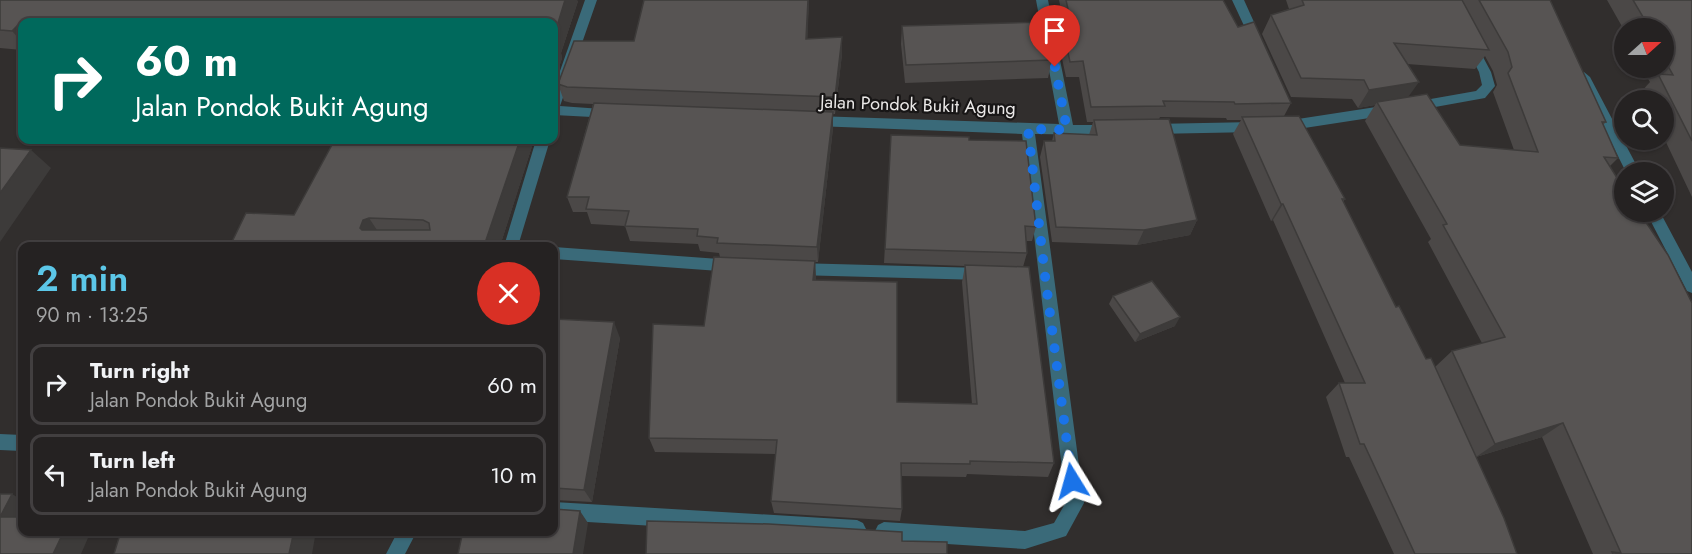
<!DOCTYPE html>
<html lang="en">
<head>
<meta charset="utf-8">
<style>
	body { margin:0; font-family:Jost,sans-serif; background:#312f2f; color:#f1f3f6; height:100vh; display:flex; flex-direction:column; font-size:22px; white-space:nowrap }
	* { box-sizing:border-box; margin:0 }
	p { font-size:20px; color:#a3a4a5 }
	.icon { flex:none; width:33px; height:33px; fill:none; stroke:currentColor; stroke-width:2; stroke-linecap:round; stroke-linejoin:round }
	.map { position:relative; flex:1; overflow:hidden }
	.sheet { position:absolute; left:18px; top:242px; width:540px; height:294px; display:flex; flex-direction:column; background:#252222; border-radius:12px; box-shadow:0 2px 4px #0004,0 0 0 2px #423f40 }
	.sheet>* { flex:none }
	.guide { position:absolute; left:18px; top:18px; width:540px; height:126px; border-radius:12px; box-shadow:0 2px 4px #0004,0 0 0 2px #423f40; background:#00695c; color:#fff; overflow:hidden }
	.needle { width:39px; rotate:69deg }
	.controls { position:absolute; left:1614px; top:18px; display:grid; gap:12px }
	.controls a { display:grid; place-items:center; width:60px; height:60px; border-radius:50%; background:#252222; box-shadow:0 2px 4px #0004,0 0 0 2px #423f40; font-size:30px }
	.pin { position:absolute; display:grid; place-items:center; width:51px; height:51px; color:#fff; margin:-62px -26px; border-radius:50% 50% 50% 0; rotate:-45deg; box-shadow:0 0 6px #0007 }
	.pin .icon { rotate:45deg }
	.me { position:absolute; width:66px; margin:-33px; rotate:352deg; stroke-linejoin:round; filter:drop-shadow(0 0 4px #0008) }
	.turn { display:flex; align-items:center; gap:21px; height:126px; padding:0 18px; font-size:27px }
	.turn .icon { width:78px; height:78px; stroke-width:2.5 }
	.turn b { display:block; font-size:42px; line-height:51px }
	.round { display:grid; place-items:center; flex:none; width:63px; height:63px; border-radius:32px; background:#312f2f }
	.head { display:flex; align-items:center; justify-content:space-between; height:102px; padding:0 18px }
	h1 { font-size:36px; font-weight:600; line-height:45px; color:#5cc7e8 }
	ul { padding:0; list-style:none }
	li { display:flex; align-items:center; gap:18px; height:81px; margin:0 12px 9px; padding:0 6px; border:3px solid #423f40; border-radius:12px }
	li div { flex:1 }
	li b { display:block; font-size:22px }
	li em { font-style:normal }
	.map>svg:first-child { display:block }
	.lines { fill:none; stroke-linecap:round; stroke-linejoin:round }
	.street { fill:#3a6a79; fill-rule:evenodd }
	.wall { fill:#4b4847; fill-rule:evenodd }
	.shaded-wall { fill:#3d3b3a }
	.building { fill:#575453; stroke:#3d3b3a; stroke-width:1.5; fill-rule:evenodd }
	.route { stroke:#1a73e8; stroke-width:10; stroke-dasharray:0 18 }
	.labels { text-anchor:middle; stroke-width:4.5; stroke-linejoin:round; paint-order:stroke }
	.street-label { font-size:18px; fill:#ebe9e8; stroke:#181616 }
</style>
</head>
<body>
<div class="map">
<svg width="1692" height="554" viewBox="0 0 1692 554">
	<rect width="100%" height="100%" fill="#312e2d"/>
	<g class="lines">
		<path class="street" d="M585,0H597L560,106L616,110L618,113L616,116L611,118L554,115V88Z
			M1036,0H1048L1073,125H1111L1118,130L1111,135L1035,134L1084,503L1066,536L1025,549L884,540L878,537L875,531L878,525L884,522L1025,531L1054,523L1066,502L1022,134L815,126L808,121L815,116L1059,124Z
			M1232,0H1244L1263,42L1261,45H1253Z
			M1471,41L1475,42L1491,72L1495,86L1485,98L1413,111L1408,109L1406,106L1408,103L1476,91L1482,85L1479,72L1465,45Z
			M1584,72L1590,77L1640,172H1626L1578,77Z
			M1389,105L1396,110L1389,115L1285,131L1278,126L1285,121Z
			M1255,122L1262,127L1255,132L1153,134L1146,129L1153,124Z
			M536,140H550L518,246H504Z
			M1646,212H1660L1692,272V293L1687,291Z
			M554,247L733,260L738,262L740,266L738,270L733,272L554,259Z
			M796,263L982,268L987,270L989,274L987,278L982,280L796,275L791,273L789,269L791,265Z
			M0,434L22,435V451L0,450Z
			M554,502L857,520L863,523L866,529L863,535L857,538L554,520Z
			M398,531H417L405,554H386Z"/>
	</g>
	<path class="wall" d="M0,0L578,1L561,53L562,58L554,83V22H22V50L0,48Z
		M644,0H809L807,39L842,37V54L835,114H833V128L818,262H815L816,280L897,402L972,404L962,282L965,266L884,263L891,135L969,140L1036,227L1032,241H1026L1027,253L1023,267L1054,463L1048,477L967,474L966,477L901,476L902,509L900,521L774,513L771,501L776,454L655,452L649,438L704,326L720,257L719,253L700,251L698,244L630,241L625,226L591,224L587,212H573L567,197L593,104L572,103L564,101L558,84L634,41Z
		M1059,0H1223L1238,27L1291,103L1284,116L1345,199L1343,202L1396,307L1426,359L1435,367L1452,351L1482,343L1428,242L1431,239L1365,121L1375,105L1358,108L1352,99L1291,97L1262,34L1271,15L1289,9L1286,0H1550L1606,122L1603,125L1618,158L1610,166L1692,554H1593L1542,437L1476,457L1517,554H1394L1349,457H1346L1326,397L1339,383H1345L1273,220L1271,221L1233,134L1241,120H1227L1226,118L1160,117L1159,119L1197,220L1190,235L1137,245L1052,242L1040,157L1044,141H1052L1054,133L1089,135L1093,122H1087L1079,77H1066L1058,40L1062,24H1064ZM1485,56L1493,71L1497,85L1493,92L1514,150L1460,145L1408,97L1407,64L1475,69Z
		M1607,0H1692V197L1664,138V100H1645L1641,92L1650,82L1641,68H1664V28H1624V30Z
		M902,26L1052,60L1048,78L905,83L901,44Z
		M329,140H534L500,246H230L294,215L332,146L328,141Z
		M1113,296L1175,326L1135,342L1109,304Z
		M554,319L620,338L592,502L554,500Z"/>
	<path class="shaded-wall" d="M565,0H577L578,1L561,53L562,58L554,83V36Z
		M808,0H809L807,55L806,39Z
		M17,26L22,32V42L12,31Z
		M842,37V54L835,114V97Z
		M1419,82L1406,100L1377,102L1375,105L1358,108L1369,90Z
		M833,112V128L818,262L817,247Z
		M520,140H534L500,246H484Z
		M31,150L51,168L0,242V193Z
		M1281,204H1283L1273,220L1271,221Z
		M369,218L381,236L373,246L360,228L363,220Z
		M1197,220L1190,235L1137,245L1144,230Z
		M815,261L816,278L814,297L813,280Z
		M1180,317L1175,326L1135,342L1140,334Z
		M614,322L620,338L592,502L584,490Z
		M1563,423L1542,437L1476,457L1495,444Z
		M12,494L22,500V527L0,517Z
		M580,511L588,523L583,554H573Z
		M64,531H91L81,554H53Z
		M294,531H316L312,554H289Z"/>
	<path class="building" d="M0,0H565L554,36V22H22V26H17L12,31L0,30Z
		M644,0H808L806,39L842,37L835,97L567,87L558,84L574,41H634Z
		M1066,0H1223L1238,27L1254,22L1291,103L1235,104L1234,102L1163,101L1165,106L1091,107L1083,61L1070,62L1062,24L1071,23Z
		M1302,0H1462L1489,50L1394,43L1419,82L1369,90L1364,80L1301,78L1271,15L1304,5Z
		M1479,0H1550L1606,122H1602L1618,158L1604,157L1624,189V212H1639L1668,255L1692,303V554H1613L1612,552L1621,553L1563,423L1495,444L1452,351L1505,337L1443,225L1447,224L1377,102L1427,94L1460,145L1538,152L1508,73L1512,67L1508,52Z
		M1633,0H1692V141L1658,74L1673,75L1664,59V28H1645L1641,22H1646Z
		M1045,22L1052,60L906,65L902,26Z
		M594,103L833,112L817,247L717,243L718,238L697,236L698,229L625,226L629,211L586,209L589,197H567Z
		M1299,116L1345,199H1342L1396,307L1399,306L1426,359L1431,358L1504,518L1517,554H1415L1364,444H1360L1339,383H1365L1283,204H1281L1242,117Z
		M1169,119L1197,220L1144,230L1056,227L1044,141H1055L1054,133L1097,135L1094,120Z
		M891,135L969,137V140L1026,141L1036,227L1025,226L1027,253L885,249Z
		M329,140H520L484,246H230L246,213L294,215L334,141H328ZM369,218L423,220L429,223L430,230H362L360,228L363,220Z
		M0,148L31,150L0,193Z
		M714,257L815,261L813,280L897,282V402L977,404L965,265L1029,267L1054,463L970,461V464L901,463L902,509L771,501L777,440L649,438L653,324L704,326Z
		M1152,281L1180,317L1140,334L1113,296Z
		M554,319L614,322L584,490L554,488Z
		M0,494H12L0,517H22V531H64L53,554H0Z
		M554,509L580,511L573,554H458L463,531H554Z
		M647,521L769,524L902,532V541L947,542V554H646Z
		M121,531H294L289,554H114Z"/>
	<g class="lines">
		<path class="route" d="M1055,67L1067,130L1028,129L1045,276L1072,481"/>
	</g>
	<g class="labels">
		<g class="street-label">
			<text transform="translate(918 105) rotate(2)" y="6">Jalan Pondok Bukit Agung</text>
		</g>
	</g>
</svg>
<div class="controls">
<a><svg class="needle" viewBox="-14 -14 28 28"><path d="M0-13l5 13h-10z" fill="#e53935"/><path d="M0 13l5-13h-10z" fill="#a3a4a5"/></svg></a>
<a><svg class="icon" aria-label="search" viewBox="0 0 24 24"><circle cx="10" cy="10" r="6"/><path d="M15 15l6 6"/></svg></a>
<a><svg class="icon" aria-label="layers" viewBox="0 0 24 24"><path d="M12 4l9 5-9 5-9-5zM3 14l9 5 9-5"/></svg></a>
</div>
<div class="pin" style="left:1055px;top:67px;background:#d93025"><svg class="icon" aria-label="arrive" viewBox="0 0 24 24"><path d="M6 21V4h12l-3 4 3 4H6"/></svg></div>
<svg class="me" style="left:1072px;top:481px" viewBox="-20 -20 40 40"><path d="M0-17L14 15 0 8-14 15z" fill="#1a73e8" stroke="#fff" stroke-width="4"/></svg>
<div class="guide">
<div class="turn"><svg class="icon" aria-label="right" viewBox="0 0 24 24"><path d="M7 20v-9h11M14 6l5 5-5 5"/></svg><div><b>60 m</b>Jalan Pondok Bukit Agung</div></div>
</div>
<section class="sheet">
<div class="head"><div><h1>2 min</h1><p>90 m · 13:25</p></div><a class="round" style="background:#d93025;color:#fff"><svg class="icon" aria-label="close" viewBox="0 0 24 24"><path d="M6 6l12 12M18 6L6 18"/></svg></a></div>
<ul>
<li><svg class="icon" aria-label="right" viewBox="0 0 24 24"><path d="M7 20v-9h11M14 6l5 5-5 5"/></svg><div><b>Turn right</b><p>Jalan Pondok Bukit Agung</p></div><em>60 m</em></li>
<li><svg class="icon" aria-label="left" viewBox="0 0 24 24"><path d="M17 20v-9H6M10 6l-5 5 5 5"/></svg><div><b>Turn left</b><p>Jalan Pondok Bukit Agung</p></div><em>10 m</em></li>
</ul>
</section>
</div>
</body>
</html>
